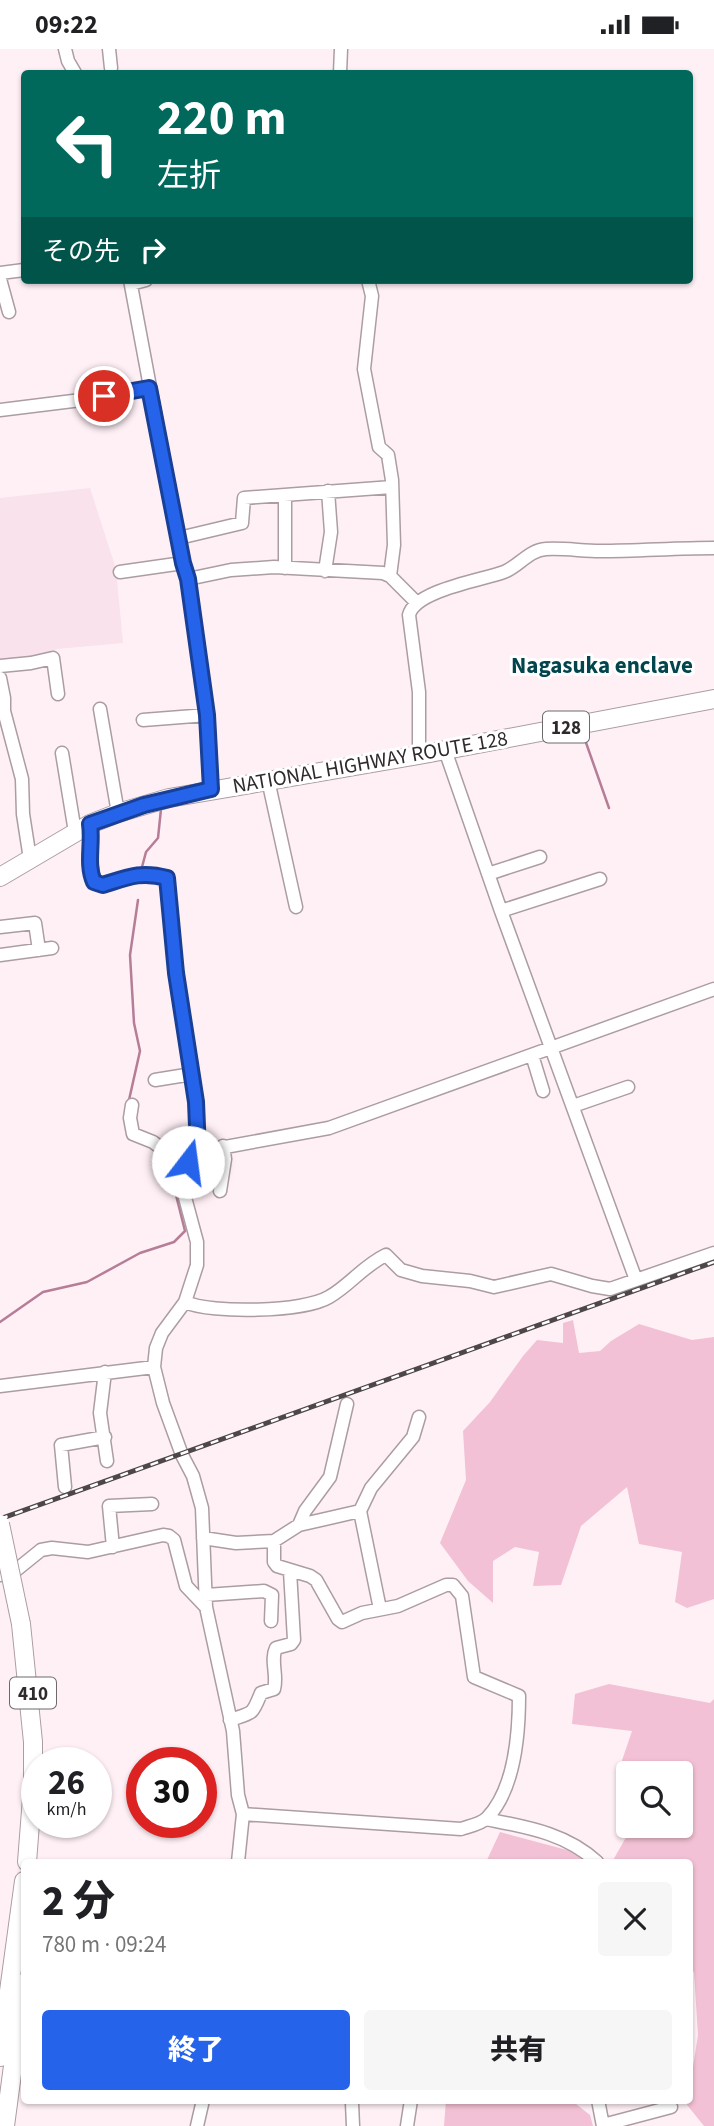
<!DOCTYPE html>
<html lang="ja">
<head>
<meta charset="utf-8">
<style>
	body { margin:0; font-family:"Source Sans 3","Noto Sans JP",sans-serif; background:#f6f6f6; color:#202124; height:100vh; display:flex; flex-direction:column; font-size:26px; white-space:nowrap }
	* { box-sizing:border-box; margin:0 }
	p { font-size:23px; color:#757577 }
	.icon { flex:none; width:38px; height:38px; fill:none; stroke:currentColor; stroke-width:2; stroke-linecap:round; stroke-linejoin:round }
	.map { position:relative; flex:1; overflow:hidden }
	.sheet { position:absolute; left:21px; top:1810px; width:672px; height:245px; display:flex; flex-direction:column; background:#fff; border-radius:7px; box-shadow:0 2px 5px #0004 }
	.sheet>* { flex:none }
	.banner { position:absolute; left:21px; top:21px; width:672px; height:214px; border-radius:7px; box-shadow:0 2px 5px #0004; background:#00695c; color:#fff; overflow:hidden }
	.buttons { position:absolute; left:616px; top:1712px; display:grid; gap:14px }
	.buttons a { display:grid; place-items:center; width:77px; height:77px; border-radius:7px; background:#fff; box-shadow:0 2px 5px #0004; font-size:35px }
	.speed { position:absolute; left:21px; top:1698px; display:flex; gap:14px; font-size:35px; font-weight:700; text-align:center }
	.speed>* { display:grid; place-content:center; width:91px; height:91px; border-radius:50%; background:#fff; box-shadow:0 2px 5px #0004; line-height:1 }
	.speed small { font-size:18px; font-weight:400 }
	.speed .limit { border:10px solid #d22; background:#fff; color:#111 }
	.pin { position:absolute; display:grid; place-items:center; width:60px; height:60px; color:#fff; margin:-30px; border:4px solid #fff; border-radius:50%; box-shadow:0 2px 7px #0007 }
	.me { position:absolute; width:77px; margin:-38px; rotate:15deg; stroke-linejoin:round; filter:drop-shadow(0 0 5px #0008) }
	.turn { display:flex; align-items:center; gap:24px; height:147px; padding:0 21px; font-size:32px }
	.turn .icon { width:91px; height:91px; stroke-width:2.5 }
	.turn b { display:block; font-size:49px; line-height:60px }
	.then { display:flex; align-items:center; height:66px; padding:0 21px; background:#0003; gap:14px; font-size:26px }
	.round { display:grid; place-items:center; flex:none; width:74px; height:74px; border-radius:7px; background:#f6f6f6 }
	.headline { display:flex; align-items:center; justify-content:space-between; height:119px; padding:0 21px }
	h1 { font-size:42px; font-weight:800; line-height:52px }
	.cta { display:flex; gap:14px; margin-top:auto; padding:14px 21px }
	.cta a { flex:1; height:80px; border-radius:7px; background:#2563eb; color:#fff; font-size:28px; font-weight:800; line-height:80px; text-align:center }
	.cta a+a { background:#f6f6f6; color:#202124 }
	.status { display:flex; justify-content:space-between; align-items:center; height:49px; padding:0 35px; background:#fff; direction:ltr }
	.status svg { height:19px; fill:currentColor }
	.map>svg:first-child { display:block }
	.built { fill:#f9e2eb }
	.green { fill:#f3c1d5 }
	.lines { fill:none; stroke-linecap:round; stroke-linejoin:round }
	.stream { stroke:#b57d96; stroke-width:2.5 }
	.minor-casing { stroke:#ab9da3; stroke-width:15 }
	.highway-casing { stroke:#ab9da3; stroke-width:20 }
	.minor { stroke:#fff; stroke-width:12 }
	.highway { stroke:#fff; stroke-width:18 }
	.rail-casing { stroke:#4e474a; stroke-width:5 }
	.rail { stroke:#fff; stroke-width:2.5; stroke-dasharray:8; stroke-linecap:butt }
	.highway-bridge-casing { stroke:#ab9da3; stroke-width:20; stroke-linecap:butt }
	.highway-bridge { stroke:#fff; stroke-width:18 }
	.route-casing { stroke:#184099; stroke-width:18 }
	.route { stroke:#2563eb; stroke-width:12 }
	.labels { text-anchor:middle; stroke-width:6; stroke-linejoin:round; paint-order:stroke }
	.shield { fill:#fff; stroke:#6d6a6b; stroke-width:2 }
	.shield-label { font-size:19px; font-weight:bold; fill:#2f2a2c }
	.street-label { font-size:21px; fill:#2f2a2c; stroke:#fff }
	.neighbourhood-label { font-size:23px; font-weight:bold; fill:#02454c; stroke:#fff }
</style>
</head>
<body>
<div class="status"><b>09:22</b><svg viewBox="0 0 49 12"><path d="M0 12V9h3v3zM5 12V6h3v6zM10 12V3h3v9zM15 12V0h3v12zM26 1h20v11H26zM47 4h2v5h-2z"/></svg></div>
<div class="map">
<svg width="714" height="2077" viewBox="0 0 714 2077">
	<rect width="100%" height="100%" fill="#fff0f6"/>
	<path class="built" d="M90,439L116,520L123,594L57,600L32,611L0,613V449Z"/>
	<path class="green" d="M573,1271L579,1304L600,1302L611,1292L639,1275L692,1291L714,1288V1550L687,1559L675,1553L682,1503L639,1495L627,1438L581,1477L561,1536L533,1537L539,1503L515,1498L493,1512V1554L468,1532L440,1494L466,1431L463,1382L490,1353L523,1307L537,1291L563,1294V1274Z
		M609,1635L710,1654L714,1650V2077H704L687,2056L698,1986L694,1923L690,1921V1813H486L500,1783L612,1813L633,1776H681V1724H628V1751L617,1726L632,1682L572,1675L575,1645Z
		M446,2051H571L590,2066L593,2077H444Z"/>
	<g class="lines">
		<path class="stream" d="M584,688L609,759
			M137,821L142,818L146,803L158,789L161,760
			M129,1051L140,1002L134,974L130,906L138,851
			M0,1273L43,1243L87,1233L140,1204L174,1193L185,1182L174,1138V1117L173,1115"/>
		<defs>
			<path id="minor" d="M65,0L68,12L75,24
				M109,0L111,19
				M340,24L341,0
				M0,224L24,221
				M0,230L9,263
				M130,231L183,514L188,530L207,666L211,740
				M368,231L372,247L364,320L379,398L388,406L392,431L394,496L390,527L417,554
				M131,235L146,231
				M0,361L81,351L149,339
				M179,489L242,474L244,449L392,438
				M285,519V446
				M325,522L331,483L328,442
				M120,523L183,514
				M188,530L231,521L274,518L383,524L390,527
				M0,617L31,614L53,609L58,645
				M0,629L4,649V662L22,730L23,765L30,810
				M100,660L118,764
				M143,671L207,666
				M445,701L501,862L636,1231
				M62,704L75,783
				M419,706V643L409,566C415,541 483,531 504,523C519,517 529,501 546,500C564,499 583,502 600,502C638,502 676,499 714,499
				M268,731L296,858
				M90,775C93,794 86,815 94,833L103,836C128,828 141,822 167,829L176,924L196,1053L198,1103
				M488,825L540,808
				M501,862L600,830
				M0,878L35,874L39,901
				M0,906L52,899
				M532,1006L543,1042
				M155,1031L192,1025
				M132,1056L130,1069L133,1085L153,1093L186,1118
				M573,1057L628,1038
				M220,1142L225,1110L223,1097
				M185,1253C212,1265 304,1263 329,1248C350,1236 363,1217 386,1206L401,1221L422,1227L470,1232L494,1238L551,1225L592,1237L610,1240L714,1204
				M105,1323L100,1364L107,1412
				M0,1337L154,1318
				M65,1438L61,1396L105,1388
				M299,1476L305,1462L330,1428L347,1355
				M203,1489L236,1494L274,1492L299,1476L360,1462
				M113,1498L109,1457L152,1455
				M0,1526L15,1522L41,1501L52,1499L88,1503L163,1486L169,1487L174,1491L186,1537L206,1558
				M206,1546L264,1542L272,1546L271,1572
				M380,1560L360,1462L371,1439L413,1388L419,1368
				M230,1671C254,1663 252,1666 261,1644L274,1640C278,1627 270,1611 276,1599L291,1595L294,1591L290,1522
				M243,1765L461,1780C470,1777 481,1775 487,1769C515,1740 519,1684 519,1647L474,1628L462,1547L453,1536H446L398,1557L362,1564L342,1573L338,1570L316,1531L310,1527L277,1517L274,1513V1492
				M486,1770C526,1778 566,1784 597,1813
				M238,1813L243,1765L238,1746L233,1682L206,1558L202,1459L193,1427L182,1406L163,1354L154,1318L156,1299L162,1284L185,1253L197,1216V1193L183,1141L186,1118L198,1103L329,1079L714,940
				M598,2051L603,2077
				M352,2054L353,2077
				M603,2076L671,2058
				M197,2077L203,2051
				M407,2077L411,2051"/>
			<path id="highway" d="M0,828L90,775L118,764L169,749L419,706L714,650
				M21,1575L33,1693V1736L27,1813
				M0,2008L24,1832
				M5,2077L24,1934"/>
		</defs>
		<use href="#minor" class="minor-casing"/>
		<use href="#highway" class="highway-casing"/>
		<use href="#minor" class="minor"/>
		<use href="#highway" class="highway"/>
		<defs>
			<path id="rail" d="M0,1470L714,1213"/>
		</defs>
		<use href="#rail" class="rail-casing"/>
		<use href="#rail" class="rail"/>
		<defs>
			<path id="highway-bridge" d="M0,1475L21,1575"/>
		</defs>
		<use href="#highway-bridge" class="highway-bridge-casing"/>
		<use href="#highway-bridge" class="highway-bridge"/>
	</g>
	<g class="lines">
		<defs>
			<path id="route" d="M104,347L149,339L183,514L188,530L207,666L211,740L144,756L90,775C93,794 86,815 94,833L103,836C128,828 141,822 167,829L176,924L196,1053L198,1102L188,1113"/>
		</defs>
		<use href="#route" class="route-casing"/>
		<use href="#route" class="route"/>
	</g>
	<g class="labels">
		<g class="shield">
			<rect x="543" y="662.5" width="46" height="31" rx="5"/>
			<rect x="10" y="1628.5" width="46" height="31" rx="5"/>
		</g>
		<g class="shield-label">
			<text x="566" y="685">128</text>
			<text x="33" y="1651">410</text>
		</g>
		<g class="street-label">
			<text transform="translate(370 713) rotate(-10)" y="7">NATIONAL HIGHWAY ROUTE 128</text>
		</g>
		<g class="neighbourhood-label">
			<text x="602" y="624">Nagasuka enclave</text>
		</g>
	</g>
</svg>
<div class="buttons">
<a><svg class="icon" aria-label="search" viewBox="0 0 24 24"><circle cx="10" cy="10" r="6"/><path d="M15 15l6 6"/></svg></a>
</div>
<div class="speed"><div>26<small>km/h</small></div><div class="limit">30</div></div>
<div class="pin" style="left:104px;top:347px;background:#d93025"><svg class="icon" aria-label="arrive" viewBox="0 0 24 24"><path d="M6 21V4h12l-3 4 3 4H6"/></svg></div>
<svg class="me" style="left:188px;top:1113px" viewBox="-20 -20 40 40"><circle r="19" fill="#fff"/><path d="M0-13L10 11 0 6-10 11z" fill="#2563eb"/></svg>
<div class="banner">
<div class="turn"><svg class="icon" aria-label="left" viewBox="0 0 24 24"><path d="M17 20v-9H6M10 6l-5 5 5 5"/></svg><div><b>220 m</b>左折</div></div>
<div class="then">その先<svg class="icon" aria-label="right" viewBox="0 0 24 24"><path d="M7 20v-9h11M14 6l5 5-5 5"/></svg></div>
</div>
<section class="sheet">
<div class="headline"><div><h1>2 分</h1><p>780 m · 09:24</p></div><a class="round"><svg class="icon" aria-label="close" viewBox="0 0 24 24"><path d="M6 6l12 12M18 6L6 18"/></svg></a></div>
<div class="cta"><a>終了</a><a>共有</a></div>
</section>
</div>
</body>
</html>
